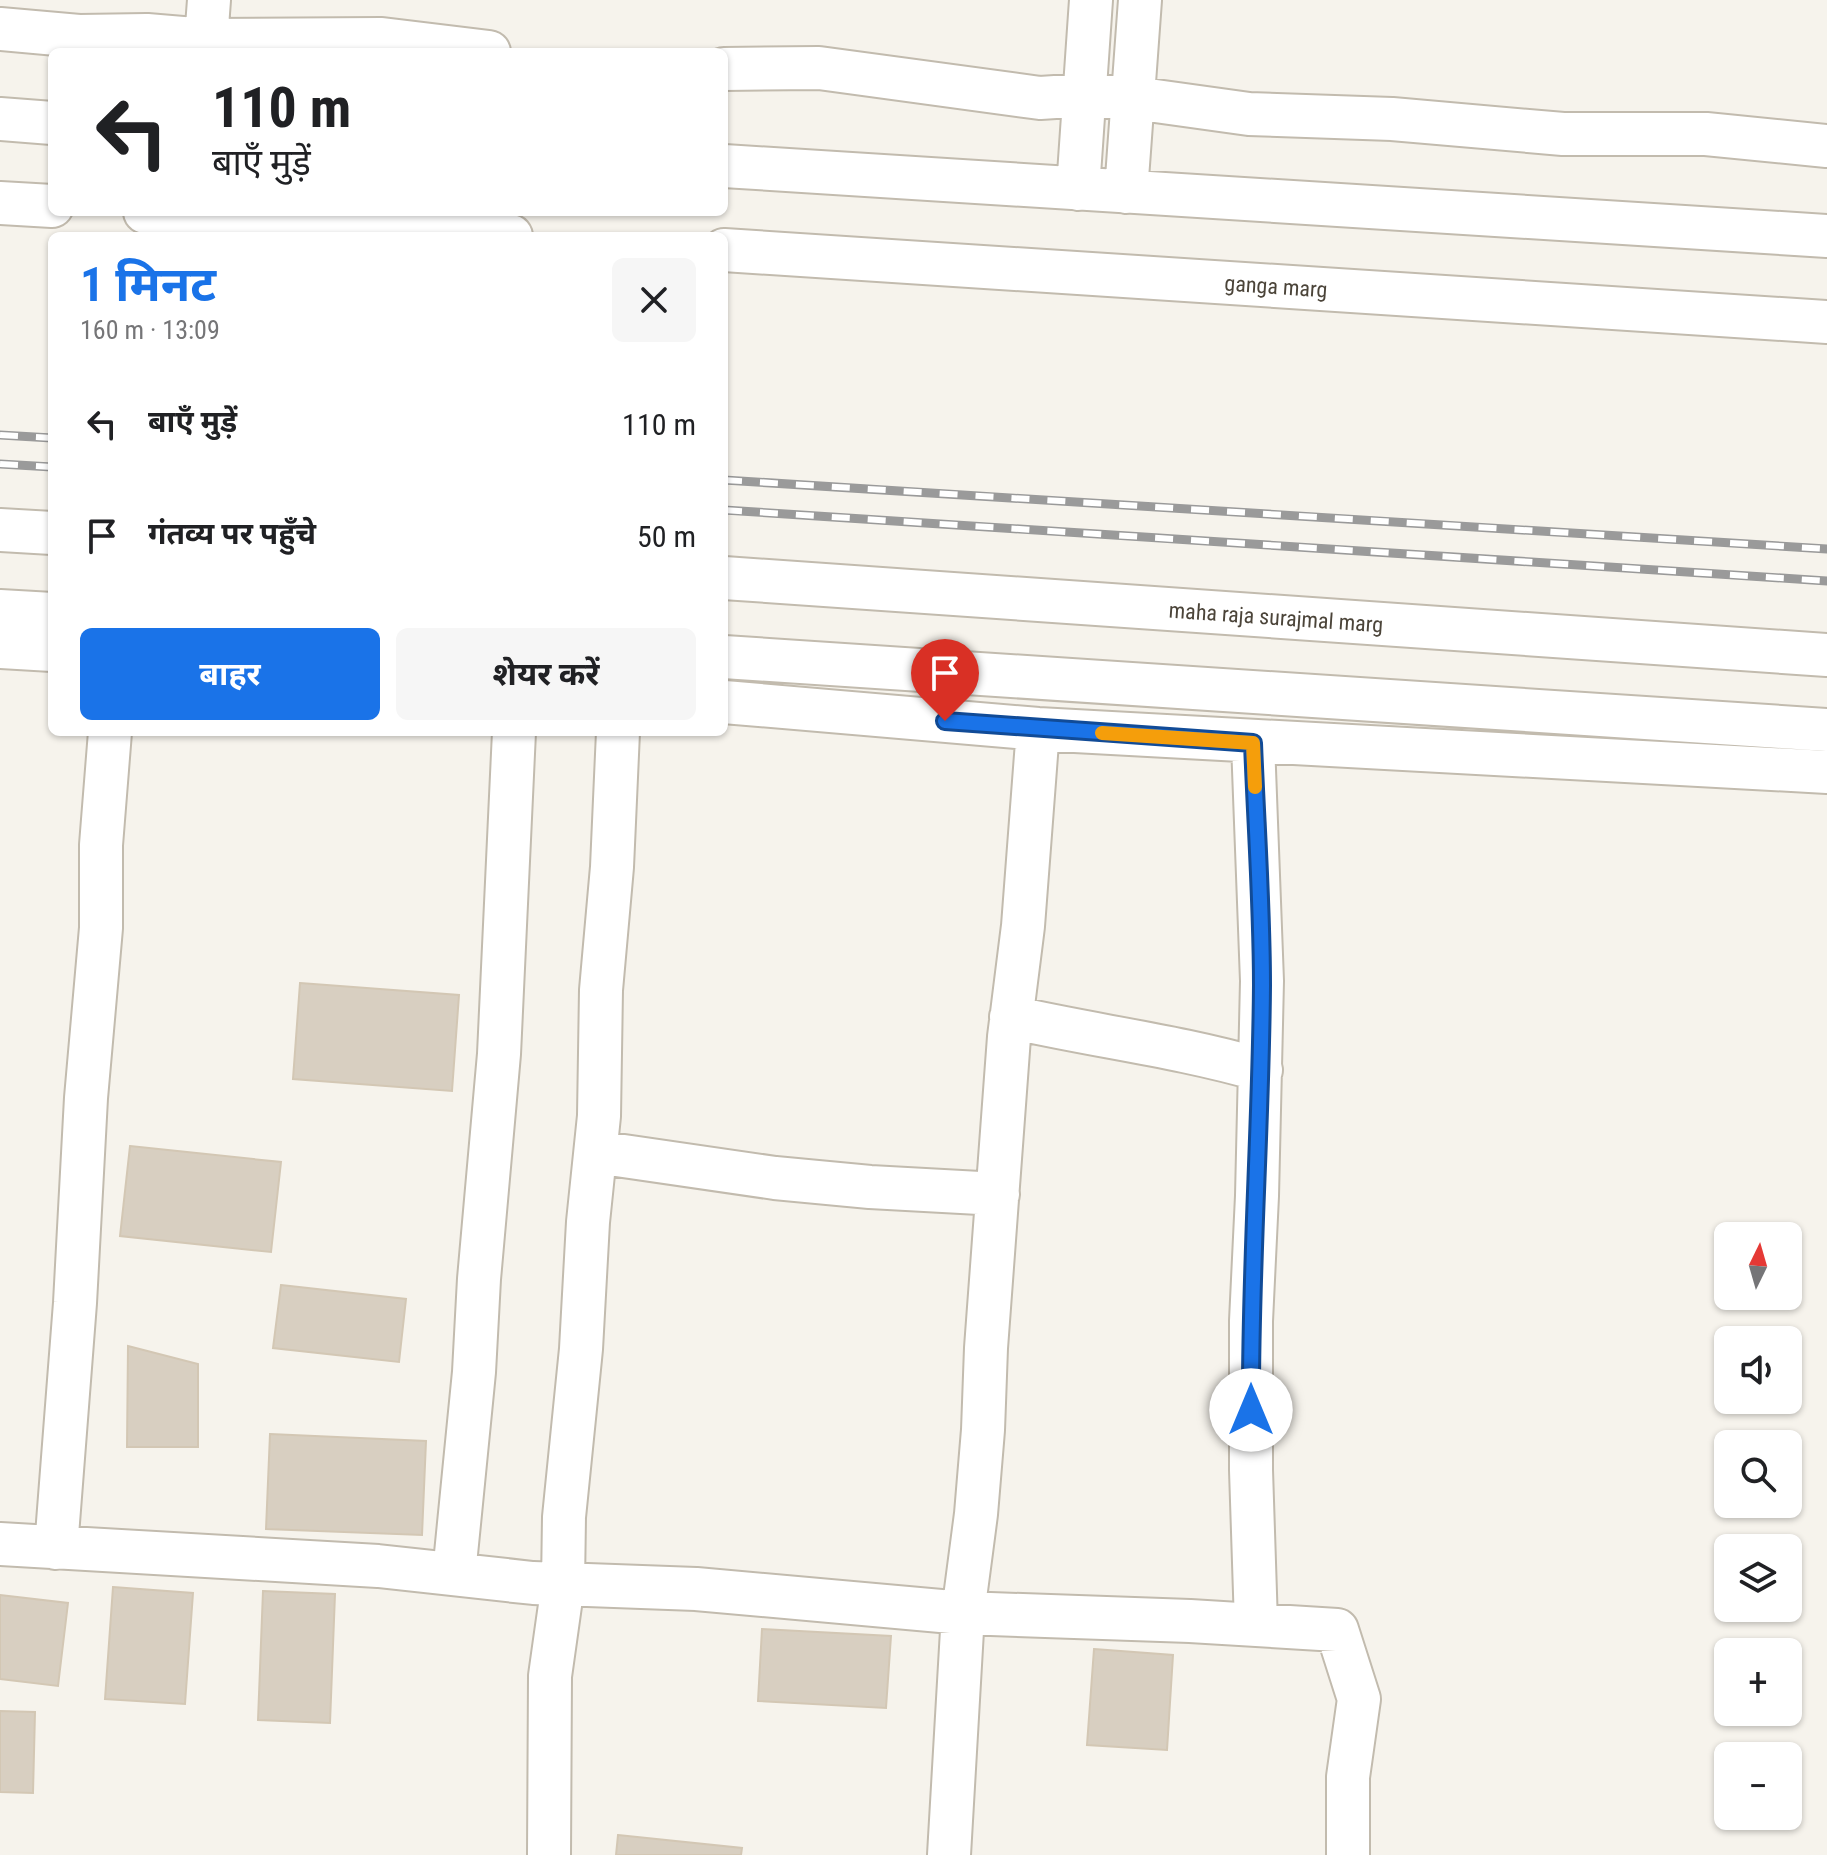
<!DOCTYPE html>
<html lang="hi">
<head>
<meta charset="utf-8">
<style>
	body { margin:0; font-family:"Roboto Condensed","Noto Sans Devanagari",sans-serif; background:#f6f6f6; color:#202124; height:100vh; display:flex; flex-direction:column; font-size:30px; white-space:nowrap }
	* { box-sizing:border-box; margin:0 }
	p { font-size:26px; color:#757577 }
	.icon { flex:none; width:44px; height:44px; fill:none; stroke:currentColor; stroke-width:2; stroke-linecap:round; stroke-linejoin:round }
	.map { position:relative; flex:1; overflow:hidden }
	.details { position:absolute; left:48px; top:232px; width:680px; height:504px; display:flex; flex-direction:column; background:#fff; border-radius:12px; box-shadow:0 2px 6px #0004 }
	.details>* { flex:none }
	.banner { position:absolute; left:48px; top:48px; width:680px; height:168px; border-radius:12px; box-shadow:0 2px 6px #0004; background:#fff; color:#202124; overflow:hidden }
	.needle { width:52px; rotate:5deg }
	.controls { position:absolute; left:1714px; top:1222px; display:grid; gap:16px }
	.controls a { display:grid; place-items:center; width:88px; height:88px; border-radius:12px; background:#fff; box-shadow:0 2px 6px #0004; font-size:40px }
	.pin { position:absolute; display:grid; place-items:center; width:68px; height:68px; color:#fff; margin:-82px -34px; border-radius:50% 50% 50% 0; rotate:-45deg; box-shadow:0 0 8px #0007 }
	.pin .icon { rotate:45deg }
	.me { position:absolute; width:88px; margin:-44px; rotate:0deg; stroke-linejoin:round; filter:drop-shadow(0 0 6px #0008) }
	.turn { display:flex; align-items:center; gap:28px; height:168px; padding:0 32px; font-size:36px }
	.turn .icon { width:104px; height:104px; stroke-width:2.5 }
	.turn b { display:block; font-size:56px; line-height:68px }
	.round { display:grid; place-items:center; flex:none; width:84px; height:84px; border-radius:12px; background:#f6f6f6 }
	.head { display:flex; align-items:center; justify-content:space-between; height:136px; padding:0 32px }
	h1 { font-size:48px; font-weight:700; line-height:60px; color:#1a73e8 }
	.action { display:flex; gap:16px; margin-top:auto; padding:16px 32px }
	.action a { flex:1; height:92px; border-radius:12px; background:#1a73e8; color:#fff; font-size:32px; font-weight:700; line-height:92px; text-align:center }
	.action a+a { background:#f6f6f6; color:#202124 }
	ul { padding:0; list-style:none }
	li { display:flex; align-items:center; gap:24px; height:112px; padding:0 32px }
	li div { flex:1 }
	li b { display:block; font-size:30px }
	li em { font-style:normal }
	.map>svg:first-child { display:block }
	.building { fill:#d8cfc1; stroke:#d3c7b4; stroke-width:2 }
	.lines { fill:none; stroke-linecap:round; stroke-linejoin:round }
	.minor-casing { stroke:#c2bbae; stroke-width:46 }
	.minor { stroke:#fff; stroke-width:42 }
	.rail-casing { stroke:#9a9a9a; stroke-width:9 }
	.rail { stroke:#fff; stroke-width:6; stroke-dasharray:18; stroke-linecap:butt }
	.route-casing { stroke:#114b97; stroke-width:20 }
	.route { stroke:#1a73e8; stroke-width:14 }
	.slow { stroke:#f59e0b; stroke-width:14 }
	.labels { text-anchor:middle; stroke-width:6; stroke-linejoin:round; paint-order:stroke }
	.street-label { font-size:22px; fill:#4b4439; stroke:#fff }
</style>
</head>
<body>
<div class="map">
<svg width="1827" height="1855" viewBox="0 0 1827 1855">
	<rect width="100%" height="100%" fill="#f6f3ec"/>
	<path class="building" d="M300,983L459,995L452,1091L293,1079Z
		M130,1146L281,1162L271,1252L120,1236Z
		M281,1285L406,1299L399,1362L273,1348Z
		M128,1346L198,1364V1447H127Z
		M270,1434L426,1441L422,1535L266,1529Z
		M113,1587L193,1593L185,1704L105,1699Z
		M263,1591L335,1594L330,1723L258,1720Z
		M0,1595L68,1603L58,1686L0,1679Z
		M762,1629L891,1636L886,1708L758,1701Z
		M1094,1649L1173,1655L1167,1750L1087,1745Z
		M0,1711L35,1712L33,1793L0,1792Z
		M618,1835L742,1848L741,1855H616Z"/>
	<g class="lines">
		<defs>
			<path id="minor" d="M0,29L79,36L147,35L206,40L382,39L489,52
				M206,40L209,0
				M724,69L819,68L1040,98L1086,95L1134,98L1249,114L1392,119L1563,134H1706L1827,146
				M0,119L52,123
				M724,166L1827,236
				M1078,189L1091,0
				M1126,192L1140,0
				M0,203L52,206
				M145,212L511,236
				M724,250L1827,322
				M0,530L52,533
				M724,578L1827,655
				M0,611L52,614
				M0,647L52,650
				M724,657L1827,730
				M724,702L1038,729L1827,772
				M1253,743L1262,981L1257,1196L1251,1321V1470L1256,1624
				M1011,1017C1094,1036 1179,1046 1261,1070
				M596,1152L775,1178L870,1187L998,1194
				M0,1544L378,1566L533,1583L696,1589L963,1613L1190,1621L1337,1630L1359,1699L1348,1777V1855
				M56,1548L75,1303L86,1098L101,928V845L110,732
				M454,1574L474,1372L479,1279L499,1054L514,732
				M549,1855L550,1676L563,1584L564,1517L581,1349L588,1222L599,1116L601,990L612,867L618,732
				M949,1855L963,1613L976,1514L983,1430L986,1348L1009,1037L1023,926L1038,729"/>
		</defs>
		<use href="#minor" class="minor-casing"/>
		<use href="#minor" class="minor"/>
		<defs>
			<path id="rail" d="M0,435L52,438
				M0,464L52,467
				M724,480L1827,549
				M724,510L1827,581"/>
		</defs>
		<use href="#rail" class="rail-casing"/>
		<use href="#rail" class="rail"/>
	</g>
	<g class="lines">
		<defs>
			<path id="route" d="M945,721L1253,743C1256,823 1262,905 1262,985C1261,1127 1250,1269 1251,1410"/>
		</defs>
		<use href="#route" class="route-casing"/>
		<use href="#route" class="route"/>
		<path class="slow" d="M1102,733L1253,743L1255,787"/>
	</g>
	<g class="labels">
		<g class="street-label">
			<text transform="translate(1276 286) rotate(4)" y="8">ganga marg</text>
			<text transform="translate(1276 617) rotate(4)" y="8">maha raja surajmal marg</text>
		</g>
	</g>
</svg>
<div class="controls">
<a><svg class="needle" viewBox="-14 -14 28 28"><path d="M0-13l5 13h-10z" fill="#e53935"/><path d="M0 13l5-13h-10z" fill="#757577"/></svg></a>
<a><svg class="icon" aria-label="sound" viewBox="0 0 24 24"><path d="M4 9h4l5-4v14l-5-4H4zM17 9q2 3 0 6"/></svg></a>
<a><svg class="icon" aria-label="search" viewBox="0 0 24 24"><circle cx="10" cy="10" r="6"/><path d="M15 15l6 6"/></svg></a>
<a><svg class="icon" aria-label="layers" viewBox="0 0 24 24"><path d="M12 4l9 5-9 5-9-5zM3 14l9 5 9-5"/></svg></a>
<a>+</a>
<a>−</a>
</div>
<div class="pin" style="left:945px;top:721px;background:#d93025"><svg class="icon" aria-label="arrive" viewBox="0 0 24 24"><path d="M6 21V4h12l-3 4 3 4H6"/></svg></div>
<svg class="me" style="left:1251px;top:1410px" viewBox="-20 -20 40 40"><circle r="19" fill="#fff"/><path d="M0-13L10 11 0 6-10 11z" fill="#1a73e8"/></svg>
<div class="banner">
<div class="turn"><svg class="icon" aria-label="left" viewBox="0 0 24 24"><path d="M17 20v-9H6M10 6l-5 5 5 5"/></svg><div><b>110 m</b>बाएँ मुड़ें</div></div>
</div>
<section class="details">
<div class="head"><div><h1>1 मिनट</h1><p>160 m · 13:09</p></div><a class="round"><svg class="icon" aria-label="close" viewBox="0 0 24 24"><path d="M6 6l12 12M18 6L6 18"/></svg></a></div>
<ul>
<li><svg class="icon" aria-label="left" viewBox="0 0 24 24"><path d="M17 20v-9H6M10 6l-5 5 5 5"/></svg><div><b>बाएँ मुड़ें</b></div><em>110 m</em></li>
<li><svg class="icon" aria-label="arrive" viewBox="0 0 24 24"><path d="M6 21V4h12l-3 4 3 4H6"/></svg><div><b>गंतव्य पर पहुँचे</b></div><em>50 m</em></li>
</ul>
<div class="action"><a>बाहर</a><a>शेयर करें</a></div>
</section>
</div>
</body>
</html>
